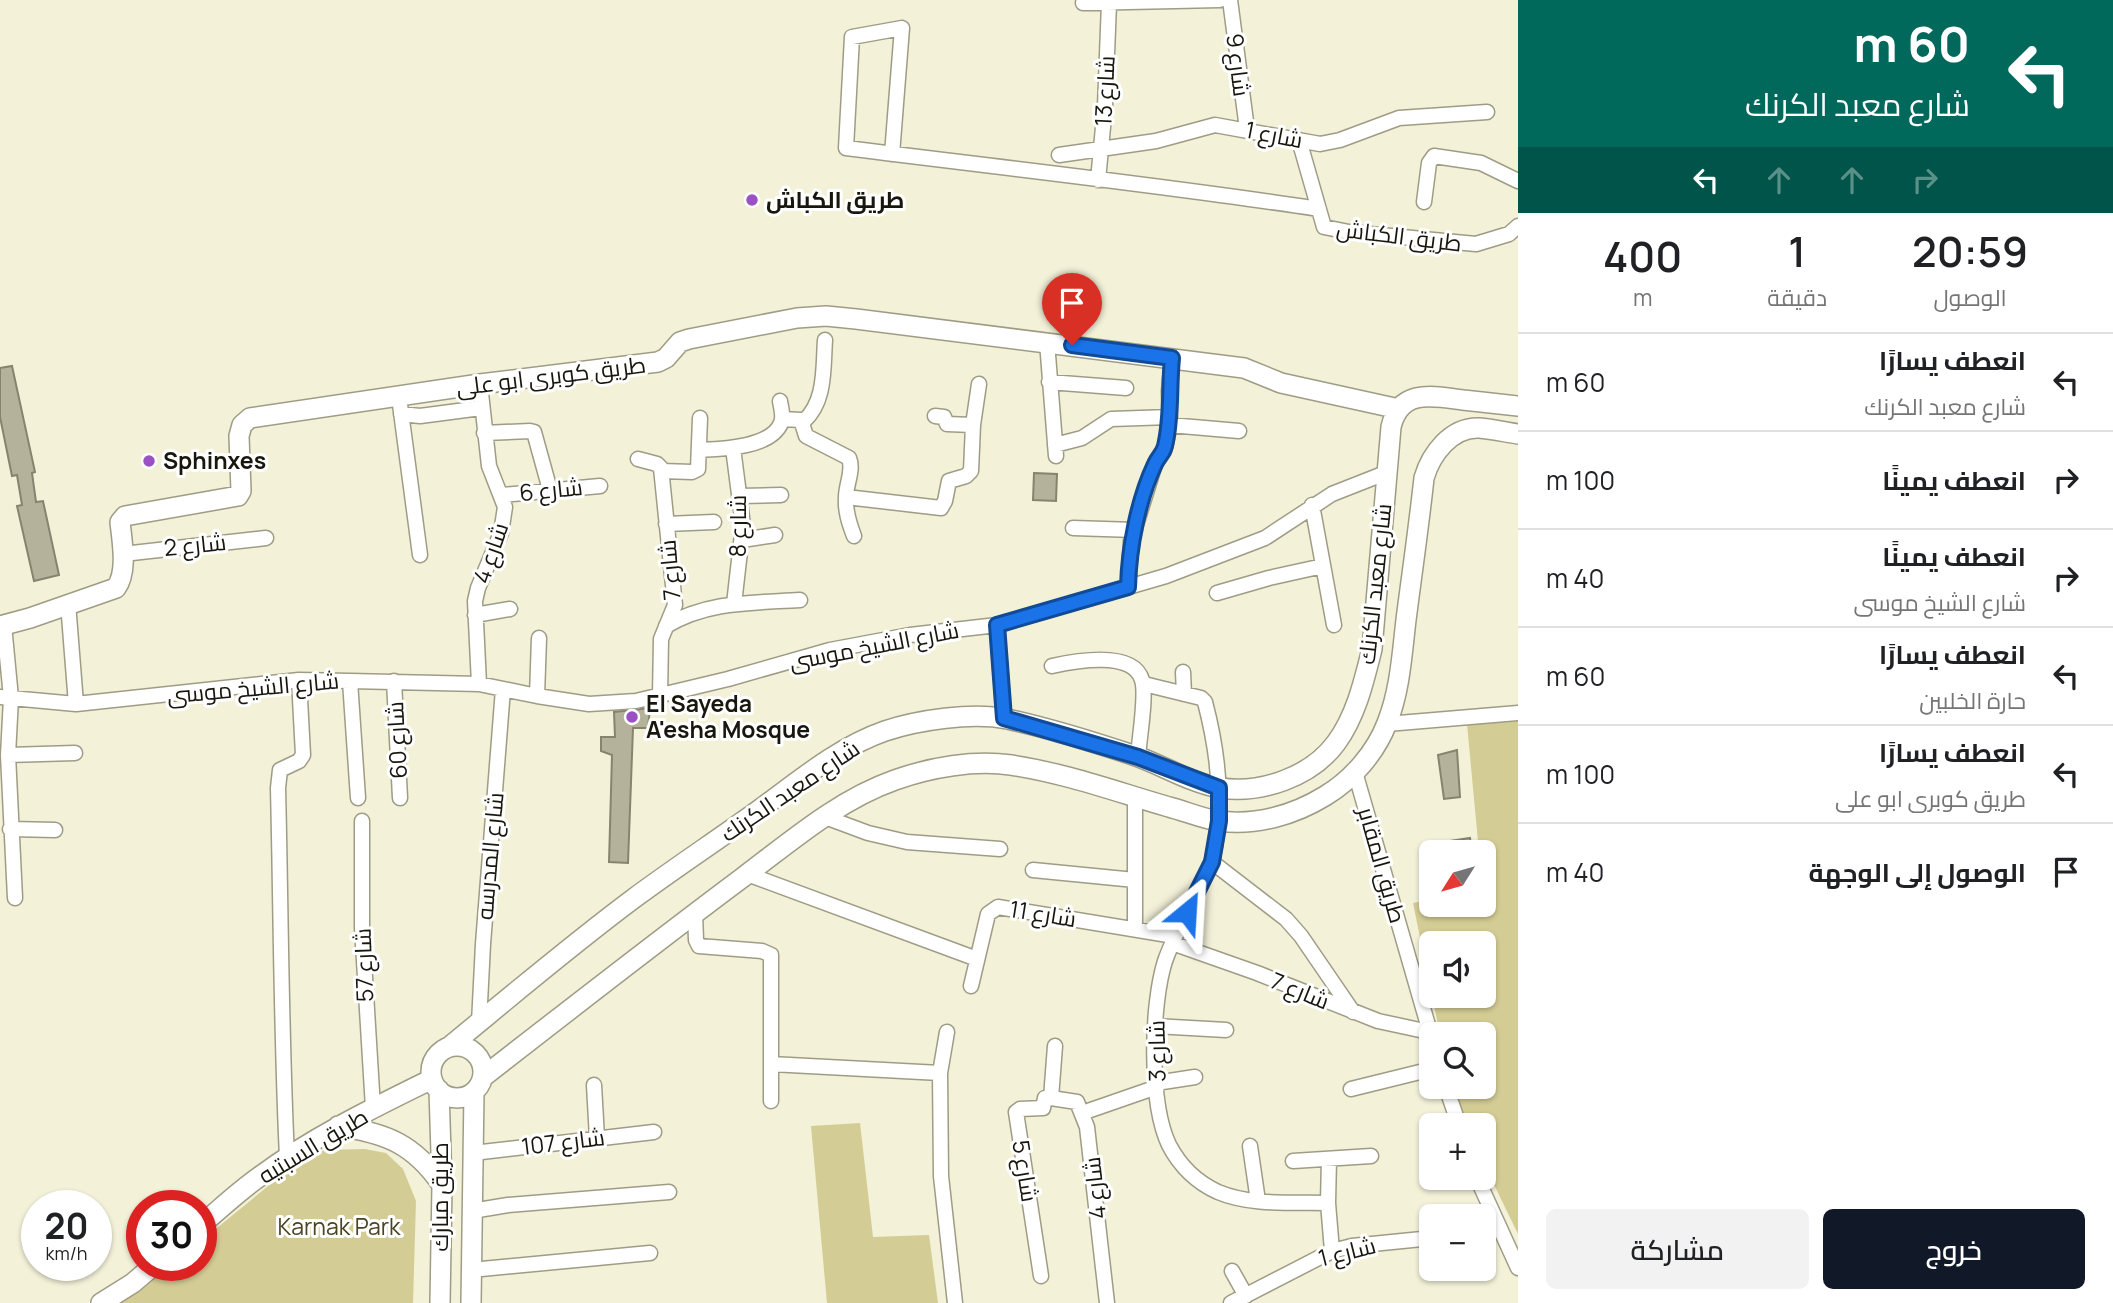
<!DOCTYPE html>
<html lang="ar">
<head>
<meta charset="utf-8">
<style>
	body { margin:0; font-family:Manrope,Cairo,sans-serif; background:#f2f2f2; color:#202124; direction:rtl; height:100vh; display:flex; flex-direction:column; font-size:26px; white-space:nowrap }
	* { box-sizing:border-box; margin:0 }
	p { font-size:23px; color:#757577 }
	.icon { flex:none; width:38px; height:38px; fill:none; stroke:currentColor; stroke-width:2; stroke-linecap:round; stroke-linejoin:round }
	.map { position:relative; flex:1; overflow:hidden; direction:ltr }
	.sheet { display:flex; flex-direction:column; background:#fff; width:595px }
	.sheet>* { flex:none }
	.guide { background:#00695c; color:#fff; overflow:hidden }
	.needle { width:46px; rotate:233deg }
	.fabs { position:absolute; left:1419px; top:840px; display:grid; gap:14px }
	.fabs a { display:grid; place-items:center; width:77px; height:77px; border-radius:10px; background:#fff; box-shadow:0 2px 5px #0004; font-size:35px }
	.speed { position:absolute; left:21px; top:1190px; display:flex; gap:14px; font-size:35px; font-weight:700; text-align:center }
	.speed>* { display:grid; place-content:center; width:91px; height:91px; border-radius:50%; background:#fff; box-shadow:0 2px 5px #0004; line-height:1 }
	.speed small { font-size:18px; font-weight:400 }
	.speed .limit { border:10px solid #d22; background:#fff; color:#111 }
	.pin { position:absolute; display:grid; place-items:center; width:60px; height:60px; color:#fff; margin:-72px -30px; border-radius:50% 50% 50% 0; rotate:-45deg; box-shadow:0 0 7px #0007 }
	.pin .icon { rotate:45deg }
	.me { position:absolute; width:77px; margin:-38px; rotate:27deg; stroke-linejoin:round; filter:drop-shadow(0 0 5px #0008) }
	.turn { display:flex; align-items:center; gap:24px; height:147px; padding:0 28px; font-size:32px }
	.turn .icon { width:91px; height:91px; stroke-width:2.5 }
	.turn b { display:block; font-size:49px; line-height:60px }
	.lanes { display:flex; align-items:center; height:66px; padding:0 28px; background:#0003; justify-content:center; gap:35px; direction:ltr }
	.lanes .off { opacity:.35 }
	.eta { display:flex; justify-content:space-evenly; align-items:center; height:119px; text-align:center }
	.eta b { font-size:42px; font-weight:600; line-height:49px }
	.button { display:flex; gap:14px; margin-top:auto; padding:14px 28px }
	.button a { flex:1; height:80px; border-radius:10px; background:#111827; color:#fff; font-size:28px; font-weight:600; line-height:80px; text-align:center }
	.button a+a { background:#f2f2f2; color:#202124 }
	ul { padding:0; list-style:none }
	li { display:flex; align-items:center; gap:21px; height:98px; padding:0 28px; border-top:2px solid #e0e0e0 }
	li div { flex:1 }
	li b { display:block; font-size:26px }
	li em { font-style:normal }
	main { display:flex; flex:1; min-height:0 }
	.map>svg:first-child { display:block }
	.green { fill:#d4cc95 }
	.building { fill:#b4b29a; stroke:#87846e; stroke-width:2 }
	.lines { fill:none; stroke-linecap:round; stroke-linejoin:round }
	.street-casing { stroke:#9f9c86; stroke-width:17 }
	.secondary-casing { stroke:#9f9c86; stroke-width:22 }
	.street { stroke:#fff; stroke-width:14 }
	.secondary { stroke:#fff; stroke-width:19 }
	.route-casing { stroke:#114b97; stroke-width:18 }
	.route { stroke:#1a73e8; stroke-width:12 }
	.poi-dot { fill:#9a51c4; stroke:#fff; stroke-width:2.5 }
	.labels { text-anchor:middle; stroke-width:6; stroke-linejoin:round; paint-order:stroke }
	.street-label { font-size:23px; fill:#18170e; stroke:#fff }
	.poi-label { font-size:23px; font-weight:bold; fill:#18170e; stroke:#fff; text-anchor:start }
	.park-label { font-size:23px; fill:#4a4520; stroke:#fff }
</style>
</head>
<body>
<main>
<section class="sheet">
<div class="guide">
<div class="turn"><svg class="icon" aria-label="left" viewBox="0 0 24 24"><path d="M17 20v-9H6M10 6l-5 5 5 5"/></svg><div><b>60 m</b>شارع معبد الكرنك</div></div>
<div class="lanes"><svg class="icon" aria-label="left" viewBox="0 0 24 24"><path d="M17 20v-9H6M10 6l-5 5 5 5"/></svg><svg class="icon off" aria-label="ahead" viewBox="0 0 24 24"><path d="M12 20V5M6 11l6-6 6 6"/></svg><svg class="icon off" aria-label="ahead" viewBox="0 0 24 24"><path d="M12 20V5M6 11l6-6 6 6"/></svg><svg class="icon off" aria-label="right" viewBox="0 0 24 24"><path d="M7 20v-9h11M14 6l5 5-5 5"/></svg></div>
</div>
<div class="eta">
<div><b>20:59</b><p>الوصول</p></div>
<div><b>1</b><p>دقيقة</p></div>
<div><b>400</b><p>m</p></div>
</div>
<ul>
<li><svg class="icon" aria-label="left" viewBox="0 0 24 24"><path d="M17 20v-9H6M10 6l-5 5 5 5"/></svg><div><b>انعطف يسارًا</b><p>شارع معبد الكرنك</p></div><em>60 m</em></li>
<li><svg class="icon" aria-label="right" viewBox="0 0 24 24"><path d="M7 20v-9h11M14 6l5 5-5 5"/></svg><div><b>انعطف يمينًا</b></div><em>100 m</em></li>
<li><svg class="icon" aria-label="right" viewBox="0 0 24 24"><path d="M7 20v-9h11M14 6l5 5-5 5"/></svg><div><b>انعطف يمينًا</b><p>شارع الشيخ موسى</p></div><em>40 m</em></li>
<li><svg class="icon" aria-label="left" viewBox="0 0 24 24"><path d="M17 20v-9H6M10 6l-5 5 5 5"/></svg><div><b>انعطف يسارًا</b><p>حارة الخلبين</p></div><em>60 m</em></li>
<li><svg class="icon" aria-label="left" viewBox="0 0 24 24"><path d="M17 20v-9H6M10 6l-5 5 5 5"/></svg><div><b>انعطف يسارًا</b><p>طريق كوبرى ابو على</p></div><em>100 m</em></li>
<li><svg class="icon" aria-label="arrive" viewBox="0 0 24 24"><path d="M6 21V4h12l-3 4 3 4H6"/></svg><div><b>الوصول إلى الوجهة</b></div><em>40 m</em></li>
</ul>
<div class="button"><a>خروج</a><a>مشاركة</a></div>
</section>
<div class="map">
<svg width="1518" height="1303" viewBox="0 0 1518 1303">
	<rect width="100%" height="100%" fill="#f3f1d8"/>
	<path class="green" d="M1518,719V1234L1484,1164V1125H1465L1451,1087H1484V1034H1440L1432,996H1484V943H1432L1431,992L1413,903L1431,899L1432,905H1484V852H1479L1467,724Z
		M860,1123L873,1237L929,1235L938,1303H827L811,1126Z
		M365,1149L386,1153L403,1169L416,1201L413,1303H120L171,1265H201V1241L295,1164L324,1150Z"/>
	<path class="building" d="M12,366L35,472L32,473L36,502L43,501L59,575L34,581L17,506L22,505L17,475L12,476L0,417V368Z
		M1034,473L1057,474L1056,501L1033,500Z
		M650,708L648,728H633L628,863L609,862L612,755L601,751V737H615L614,712Z
		M1457,750L1460,797L1444,799L1438,755Z
		M1470,838L1472,852H1423V845Z"/>
	<g class="lines">
		<defs>
			<path id="street" d="M1230,0L1247,129
				M1083,3L1220,0
				M1299,140L1324,227L1349,232L1476,244L1509,234L1518,226
				M892,154L902,28L852,37L846,148C1004,168 1162,185 1319,209
				M1059,155L1156,141L1215,125L1320,144L1340,140L1399,118L1487,112
				M1098,180L1105,106L1109,3
				M1424,202L1429,163L1434,156L1481,163L1518,181
				M1047,342L1056,456
				M1049,382L1126,388
				M399,397L420,555
				M401,414L420,416L481,408
				M935,416L944,417L947,424L973,425
				M782,419L801,420L806,436L849,458C854,470 846,484 846,497C845,511 849,523 854,536
				M803,422C826,402 823,369 825,340
				M1170,425L1239,431
				M484,433L530,431L534,432L550,490
				M1055,445L1082,438L1111,419L1170,417
				M733,448L743,525L734,604
				M699,450C721,449 771,448 781,423C784,416 781,408 780,401
				M638,459L657,464L661,468L675,605L661,639L660,696
				M662,471L692,472L698,469L700,418
				M502,495L600,486
				M740,496L781,495
				M846,497L941,508L945,501L949,481L966,476L971,471L973,425L979,384
				M1312,505L1334,625
				M666,524L714,522
				M1073,528L1135,530
				M742,540L775,535
				M123,554L266,538
				M1128,587L1131,541L1155,464L1164,451L1170,425L1169,391L1172,358
				M1217,593L1269,578L1323,566
				M68,603L76,704
				M475,615L510,609
				M4,625L11,698L8,755L15,898
				M997,625L1004,718
				M666,626C707,601 752,603 800,600
				M1052,666C1075,661 1133,650 1142,680C1147,695 1139,739 1138,757
				M1183,672L1184,694
				M350,681L358,798
				M394,681L400,798
				M479,684L475,601L478,588L501,533L505,507L489,466L480,384
				M1144,684L1201,698L1205,702C1218,752 1225,809 1212,860C1210,870 1203,879 1199,889C1187,912 1174,936 1165,961C1151,1005 1149,1103 1169,1145C1180,1166 1196,1182 1218,1192C1251,1206 1293,1202 1328,1203
				M537,696L539,638
				M0,697L76,704L299,680L350,681L479,684L537,696L589,704L636,701L728,679L830,650L910,635L997,625L1166,576L1265,538L1332,494L1388,472
				M1387,724L1518,713
				M8,755L75,753
				M1355,772L1432,1039
				M825,817L868,833L907,842L1000,849
				M362,821V928L373,1108
				M10,829L55,830
				M1212,862L1286,919L1301,936L1353,1012
				M1033,870L1135,880
				M747,874L977,959
				M695,913L696,940L699,946L762,951L771,955V1101
				M1135,929V797
				M1172,943L1257,973L1378,1021L1429,1032
				M971,986L988,914L998,907L1174,936
				M479,1023L483,944L503,689
				M1155,1026L1226,1030
				M771,1064L940,1073L947,1032
				M940,1073L941,1176L955,1303
				M1156,1083L1195,1077
				M594,1085L597,1138
				M1446,1087L1459,1125
				M1351,1089L1432,1069
				M1051,1098L1077,1102L1087,1127L1107,1303
				M1051,1098L1055,1046
				M1082,1113L1157,1087
				M1250,1146L1258,1201
				M473,1153L654,1132
				M287,1157C281,1034 281,911 278,788L280,770L299,761L303,755L299,680
				M1329,1159L1328,1203L1332,1251
				M1293,1161L1371,1156
				M1477,1178L1518,1268
				M472,1211L508,1205L669,1192
				M471,1270L650,1253
				M1232,1271L1246,1296
				M1041,1276L1016,1112L1020,1109L1043,1108L1045,1098H1051
				M1231,1303L1332,1251L1352,1246L1432,1238"/>
			<path id="secondary" d="M0,626L30,618L116,588C128,572 122,541 120,522L125,516L238,496L241,491L239,436L242,425L250,418L480,384L658,362L666,358L680,342L689,339L797,318L826,316L856,319L1244,368L1281,383L1399,409
				M431 1072a26 26 0 1 1 52 0a26 26 0 1 1-52 0Z
				M449,1047C510,997 570,946 633,899C672,870 713,843 752,815C794,785 836,748 885,731C918,720 972,712 1007,719C1050,728 1094,742 1136,756C1164,766 1191,783 1220,788C1261,794 1311,777 1336,743C1356,716 1364,681 1372,649L1391,427C1400,388 1433,396 1463,400C1481,402 1500,404 1518,406
				M483,1077C569,1010 655,943 742,878C790,842 838,800 895,780C931,767 974,760 1011,765C1065,773 1117,792 1169,807C1185,811 1203,819 1219,821C1256,826 1294,815 1325,796C1352,780 1376,752 1387,723C1400,691 1402,654 1406,620C1412,573 1419,525 1424,478C1431,454 1451,427 1479,428C1492,429 1505,432 1518,434
				M439,1090L442,1185L440,1303
				M338,1126C386,1133 414,1144 442,1185
				M201,1225C220,1209 239,1191 259,1177C313,1137 373,1108 432,1079
				M101,1303L133,1283L154,1265
				M471,1303L474,1092"/>
		</defs>
		<use href="#street" class="street-casing"/>
		<use href="#secondary" class="secondary-casing"/>
		<use href="#street" class="street"/>
		<use href="#secondary" class="secondary"/>
	</g>
	<g class="lines">
		<defs>
			<path id="route" d="M1072,345L1172,358C1169,388 1172,417 1165,446C1163,454 1158,457 1155,464C1138,500 1129,548 1128,587L997,625L1004,718L1138,757L1219,788V821L1212,862L1187,912"/>
		</defs>
		<use href="#route" class="route-casing"/>
		<use href="#route" class="route"/>
	</g>
	<g class="poi-dot">
		<circle cx="752" cy="200" r="7"/>
		<circle cx="149" cy="461" r="7"/>
		<circle cx="632" cy="717" r="7"/>
	</g>
	<g class="labels">
		<g class="street-label">
			<text transform="translate(1238 65) rotate(83)" y="8">شارع 9</text>
			<text transform="translate(1105 91) rotate(-87)" y="8">شارع 13</text>
			<text transform="translate(1274 135) rotate(11)" y="8">شارع 1</text>
			<text transform="translate(1399 236) rotate(7)" y="8">طريق الكباش</text>
			<text transform="translate(551 376) rotate(-7)" y="8">طريق كوبرى ابو على</text>
			<text transform="translate(551 490) rotate(-6)" y="8">شارع 6</text>
			<text transform="translate(738 526) rotate(-90)" y="8">شارع 8</text>
			<text transform="translate(195 545) rotate(-6)" y="8">شارع 2</text>
			<text transform="translate(491 553) rotate(-71)" y="8">شارع 4</text>
			<text transform="translate(670 570) rotate(-95)" y="8">شارع 7</text>
			<text transform="translate(1375 584) rotate(-84)" y="8">شارع معبد الكرنك</text>
			<text transform="translate(874 646) rotate(-11)" y="8">شارع الشيخ موسى</text>
			<text transform="translate(253 688) rotate(-5)" y="8">شارع الشيخ موسى</text>
			<text transform="translate(397 740) rotate(-93)" y="8">شارع 60</text>
			<text transform="translate(790 791) rotate(-34)" y="8">شارع معبد الكرنك</text>
			<text transform="translate(490 856) rotate(-85)" y="8">شارع المدرسه</text>
			<text transform="translate(1382 865) rotate(74)" y="8">طريق المقابر</text>
			<text transform="translate(1043 914) rotate(9)" y="8">شارع 11</text>
			<text transform="translate(364 965) rotate(-92)" y="8">شارع 57</text>
			<text transform="translate(1300 991) rotate(22)" y="8">شارع 7</text>
			<text transform="translate(1157 1051) rotate(-91)" y="8">شارع 3</text>
			<text transform="translate(563 1142) rotate(-7)" y="8">شارع 107</text>
			<text transform="translate(313 1146) rotate(-31)" y="8">طريق السبتيه</text>
			<text transform="translate(1025 1171) rotate(81)" y="8">شارع 5</text>
			<text transform="translate(1095 1188) rotate(-96)" y="8">شارع 4</text>
			<text transform="translate(440 1197) rotate(-90)" y="8">طريق مبارك</text>
			<text transform="translate(1347 1252) rotate(-14)" y="8">شارع 1</text>
		</g>
		<g class="poi-label">
			<text x="766" y="208">طريق الكباش</text>
			<text x="163" y="469">Sphinxes</text>
			<text x="646" y="712">El Sayeda<tspan x="646" dy="26">A'esha Mosque</tspan></text>
		</g>
		<g class="park-label">
			<text x="339" y="1235">Karnak Park</text>
		</g>
	</g>
</svg>
<div class="fabs">
<a><svg class="needle" viewBox="-14 -14 28 28"><path d="M0-13l5 13h-10z" fill="#e53935"/><path d="M0 13l5-13h-10z" fill="#757577"/></svg></a>
<a><svg class="icon" aria-label="sound" viewBox="0 0 24 24"><path d="M4 9h4l5-4v14l-5-4H4zM17 9q2 3 0 6"/></svg></a>
<a><svg class="icon" aria-label="search" viewBox="0 0 24 24"><circle cx="10" cy="10" r="6"/><path d="M15 15l6 6"/></svg></a>
<a>+</a>
<a>−</a>
</div>
<div class="speed"><div>20<small>km/h</small></div><div class="limit">30</div></div>
<div class="pin" style="left:1072px;top:345px;background:#d93025"><svg class="icon" aria-label="arrive" viewBox="0 0 24 24"><path d="M6 21V4h12l-3 4 3 4H6"/></svg></div>
<svg class="me" style="left:1187px;top:912px" viewBox="-20 -20 40 40"><path d="M0-17L14 15 0 8-14 15z" fill="#1a73e8" stroke="#fff" stroke-width="4"/></svg>
</div>
</main>
</body>
</html>
